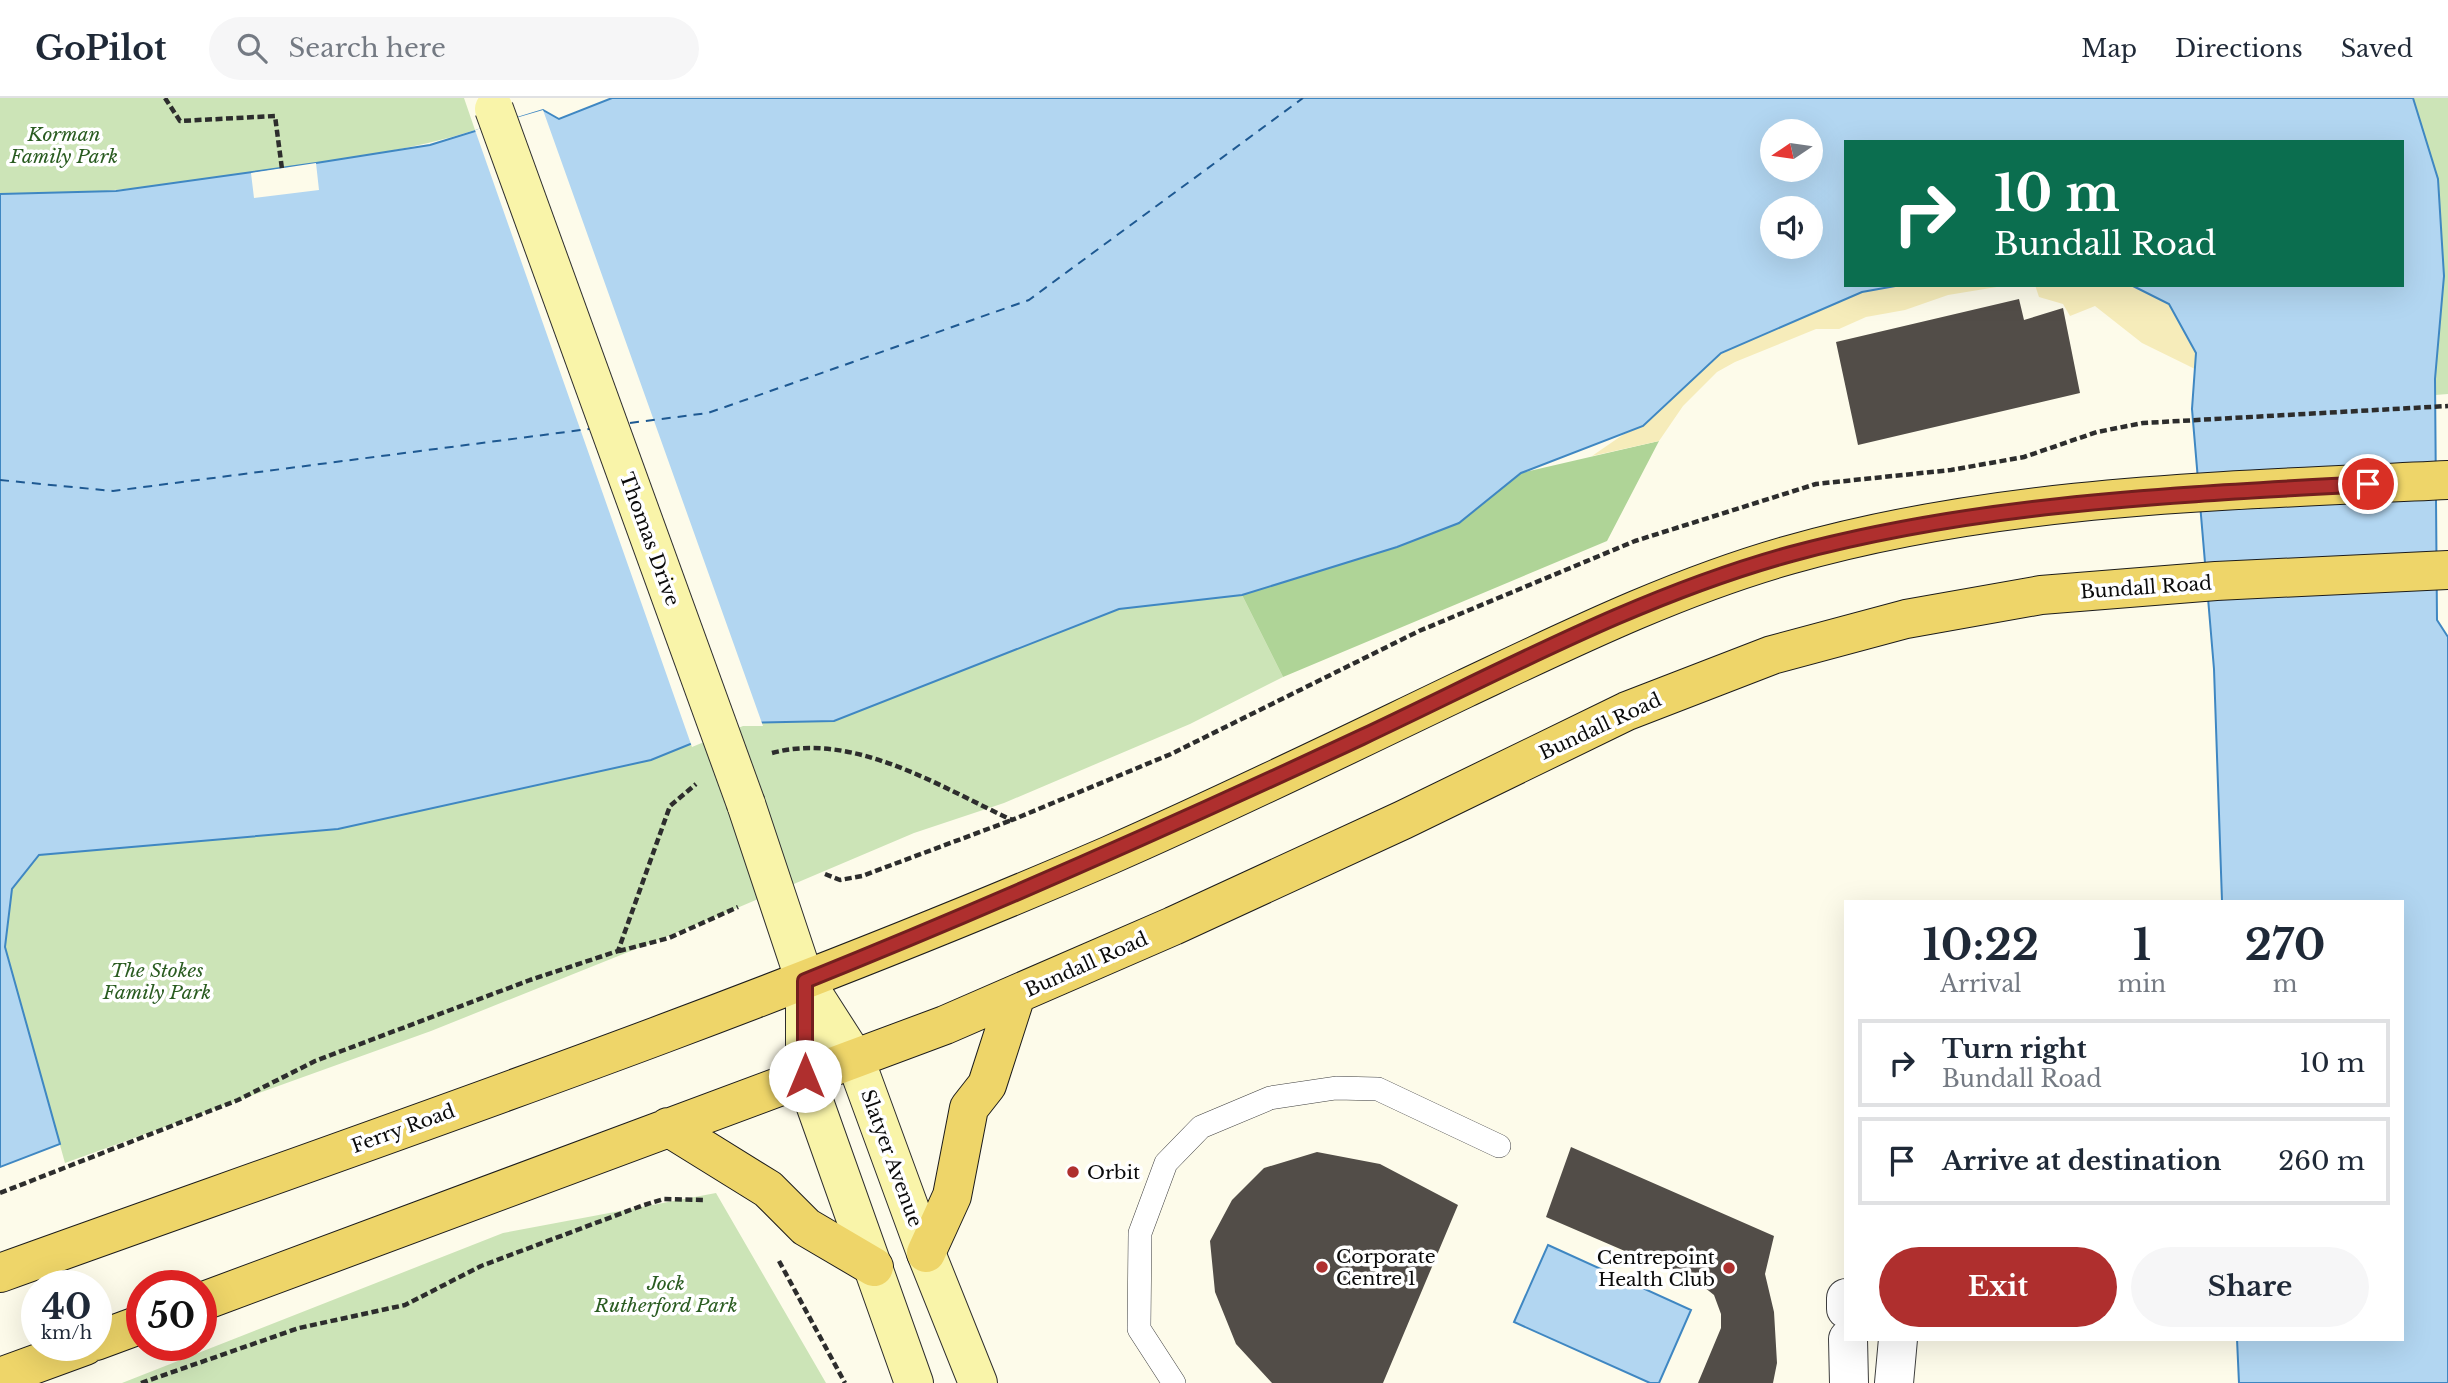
<!DOCTYPE html>
<html lang="en">
<head>
<meta charset="utf-8">
<style>
	body { margin:0; font-family:"Libre Baskerville",serif; background:#f6f6f7; color:#1f2937; height:100vh; display:flex; flex-direction:column; font-size:26px; white-space:nowrap }
	* { box-sizing:border-box; margin:0 }
	p { font-size:23px; color:#747a83 }
	.icon { flex:none; width:38px; height:38px; fill:none; stroke:currentColor; stroke-width:2; stroke-linecap:round; stroke-linejoin:round }
	.map { position:relative; flex:1; overflow:hidden }
	.sheet { position:absolute; left:1844px; top:802px; width:560px; height:441px; display:flex; flex-direction:column; background:#fff; border-radius:0px; box-shadow:0 7px 28px #0002 }
	.sheet>* { flex:none }
	.banner { position:absolute; left:1844px; top:42px; width:560px; height:147px; border-radius:0px; box-shadow:0 7px 28px #0002; background:#0b6e4f; color:#fff; overflow:hidden }
	.needle { width:46px; rotate:257deg }
	.fabs { position:absolute; left:1760px; top:21px; display:grid; gap:14px }
	.fabs a { display:grid; place-items:center; width:63px; height:63px; border-radius:50%; background:#fff; box-shadow:0 7px 28px #0002; font-size:35px }
	.speed { position:absolute; left:21px; top:1172px; display:flex; gap:14px; font-size:35px; font-weight:700; text-align:center }
	.speed>* { display:grid; place-content:center; width:91px; height:91px; border-radius:50%; background:#fff; box-shadow:0 7px 28px #0002; line-height:1 }
	.speed small { font-size:18px; font-weight:400 }
	.speed .limit { border:10px solid #d22; background:#fff; color:#111 }
	.pin { position:absolute; display:grid; place-items:center; width:60px; height:60px; color:#fff; margin:-30px; border:4px solid #fff; border-radius:50%; box-shadow:0 2px 7px #0007 }
	.me { position:absolute; width:77px; margin:-38px; rotate:0deg; stroke-linejoin:round; filter:drop-shadow(0 0 5px #0008) }
	.turn { display:flex; align-items:center; gap:24px; height:147px; padding:0 35px; font-size:32px }
	.turn .icon { width:91px; height:91px; stroke-width:2.5 }
	.turn b { display:block; font-size:49px; line-height:60px }
	.eta { display:flex; justify-content:space-evenly; align-items:center; height:119px; text-align:center }
	.eta b { font-size:42px; font-weight:800; line-height:49px }
	.action { display:flex; gap:14px; margin-top:auto; padding:14px 35px }
	.action a { flex:1; height:80px; border-radius:42px; background:#af2f2e; color:#fff; font-size:28px; font-weight:800; line-height:80px; text-align:center }
	.action a+a { background:#f6f6f7; color:#1f2937 }
	ul { padding:0; list-style:none }
	li { display:flex; align-items:center; gap:21px; height:88px; margin:0 14px 10px; padding:0 21px; border:4px solid #e0e1e3; border-radius:0px }
	li div { flex:1 }
	li b { display:block; font-size:26px }
	li em { font-style:normal }
	header { display:flex; align-items:center; gap:42px; box-sizing:border-box; height:98px; padding:0 35px; background:#fff; border-bottom:2px solid #e0e1e3 }
	header strong { font-size:33px }
	nav { display:flex; gap:38px; margin-inline-start:auto; font-size:24px }
	.search { width:490px; height:63px; background:#f6f6f7; display:flex; align-items:center; gap:18px; box-sizing:border-box; padding:0 24px; border-radius:38px; color:#747a83; font-size:26px }
	.map>svg:first-child { display:block }
	.green { fill:#cce4b7 }
	.forest { fill:#afd497 }
	.sand { fill:#f6ecba }
	.water { fill:#b2d6f1; stroke:#3f87c2; stroke-width:2; fill-rule:evenodd }
	.pier { fill:#fdfbea }
	.lines { fill:none; stroke-linecap:round; stroke-linejoin:round }
	.ferry { stroke:#1e5992; stroke-width:2; stroke-dasharray:9 7; stroke-linecap:butt }
	.building { fill:#524d48 }
	.lane-casing { stroke:#3e3e3e; stroke-width:24 }
	.street-casing { stroke:#3e3e3e; stroke-width:40 }
	.secondary-casing { stroke:#2d2d2d; stroke-width:40 }
	.primary-casing { stroke:#1c1c1c; stroke-width:40 }
	.path { stroke:#2d2d2d; stroke-width:4.5; stroke-dasharray:7 3.5; stroke-linecap:butt }
	.lane { stroke:#fff; stroke-width:23 }
	.street { stroke:#fff; stroke-width:38 }
	.secondary { stroke:#f9f4a9; stroke-width:38 }
	.primary { stroke:#eed569; stroke-width:38 }
	.secondary-bridge-casing { stroke:#2d2d2d; stroke-width:40; stroke-linecap:butt }
	.secondary-bridge { stroke:#f9f4a9; stroke-width:38 }
	.route-casing { stroke:#721f1e; stroke-width:18 }
	.route { stroke:#af2f2e; stroke-width:12 }
	.poi-dot { fill:#af2f2e; stroke:#fff; stroke-width:2.5 }
	.labels { text-anchor:middle; stroke-width:7; stroke-linejoin:round; paint-order:stroke }
	.park-label { font-size:19px; font-style:italic; fill:#2a5c21; stroke:#fff }
	.street-label { font-size:19px; fill:#0b0b0b; stroke:#fff }
	.poi-label { font-size:19px; fill:#0b0b0b; stroke:#fff; text-anchor:start }
</style>
</head>
<body>
<header>
<strong>GoPilot</strong>
<div class="search"><svg class="icon" aria-label="search" viewBox="0 0 24 24"><circle cx="10" cy="10" r="6"/><path d="M15 15l6 6"/></svg>Search here</div>
<nav><a>Map</a><a>Directions</a><a>Saved</a></nav>
</header>
<div class="map">
<svg width="2448" height="1285" viewBox="0 0 2448 1285">
	<rect width="100%" height="100%" fill="#fdfbea"/>
	<path class="green" d="M0,0H464L475,32C416,51 354,59 292,69C195,84 99,98 0,96Z
		M2413,0H2448V296L2435,297L2438,81Z
		M1242,497L1283,579L1190,626L1004,705L914,735L723,816L431,933L65,1065L5,849L12,791L38,756L338,731L651,662L742,625L834,623L1119,511Z
		M716,1095L826,1285H122L503,1135Z"/>
	<path class="forest" d="M1659,343L1607,443L1283,579L1242,497L1397,449L1459,425L1521,375Z"/>
	<path class="sand" d="M1901,187H2009L1948,197L1905,212L1866,219L1839,231H1816L1735,264L1717,274L1683,308L1659,343L1592,358L1624,336L1643,328L1721,255L1862,194Z
		M2035,187H2131L2169,206L2196,254L2195,271L2142,245L2095,208L2070,218L2063,206L2039,199Z"/>
	<path class="water" d="M612,0H2413L2438,81L2444,178L2435,281L2437,522L2448,539V1285H2239L2237,1241H2403V803H2222L2214,571L2192,311L2196,255L2169,206L2131,187H2403V44H1846V187H1901L1862,194L1721,255L1643,328L1521,375L1459,425L1397,449L1242,497L1119,511L834,623L742,625L651,662L338,731L39,757L12,791L5,849L60,1046L0,1069V96L116,93L316,65L430,47L543,12L559,21ZM1773,33H1811V72H1773ZM1773,110H1811V149H1773Z
		M1548,1147L1691,1212L1659,1285H1650L1514,1224Z"/>
	<path class="pier" d="M543,12L763,628H743L692,649L475,32Z
		M316,65L319,92L254,100L251,75Z"/>
	<g class="lines">
		<path class="ferry" d="M630,325L708,315L1029,202L1303,0
			M0,382L113,393L589,331"/>
	</g>
	<path class="building" d="M2019,201L2024,222L2063,210L2080,295L1858,347L1836,244Z
		M1571,1049L1774,1138L1765,1176L1774,1214L1777,1265L1773,1285H1698L1721,1230V1216L1714,1197L1699,1185L1546,1119Z
		M1317,1054L1380,1066L1458,1107L1383,1285H1272L1236,1246L1215,1194L1210,1143L1232,1102L1264,1070Z"/>
	<g class="lines">
		<defs>
			<path id="lane" d="M1174,1285L1139,1231L1140,1135L1166,1065L1201,1029L1270,1000L1336,990L1378,991L1499,1048"/>
			<path id="street" d="M1846,1200V1211
				M1848,1241L1849,1285
				M1894,1285L1898,1241"/>
			<path id="secondary" d="M746,706L805,883L855,961L926,1155L978,1285
				M805,883V978L914,1285"/>
			<path id="primary" d="M668,1029L768,1091L806,1129L874,1169
				M926,1155L952,1098L969,1010L987,987L1016,897
				M0,1175C372,1041 747,914 1110,757C1229,705 1347,647 1464,591C1570,541 1676,489 1789,457C2003,396 2227,393 2448,382
				M201,1204L945,927L1173,828L1403,722L1627,613L1772,557L1906,521L2041,497L2216,483L2448,472
				M96,1243L142,1226
				M0,1279L85,1248"/>
		</defs>
		<use href="#lane" class="lane-casing"/>
		<use href="#street" class="street-casing"/>
		<use href="#secondary" class="secondary-casing"/>
		<use href="#primary" class="primary-casing"/>
		<path class="path" d="M165,0L180,23L275,18L282,71
			M772,655C854,633 940,689 1012,722L1171,656L1419,533L1635,443L1816,386L1951,372L2024,359L2097,334L2143,325L2448,308
			M825,776L840,782L862,778L1012,722
			M619,853L669,840L738,809
			M0,1095L238,1002L315,963L530,882L618,853L670,708L696,686
			M779,1163L845,1285
			M141,1285L299,1230L405,1207L481,1168L641,1108L664,1101L706,1102"/>
		<use href="#lane" class="lane"/>
		<use href="#street" class="street"/>
		<use href="#secondary" class="secondary"/>
		<use href="#primary" class="primary"/>
		<defs>
			<path id="secondary-bridge" d="M494,11L746,706"/>
		</defs>
		<use href="#secondary-bridge" class="secondary-bridge-casing"/>
		<use href="#secondary-bridge" class="secondary-bridge"/>
	</g>
	<g class="lines">
		<defs>
			<path id="route" d="M805,978V883C994,807 1178,725 1362,639C1502,573 1641,497 1791,456C1981,405 2173,397 2368,386"/>
		</defs>
		<use href="#route" class="route-casing"/>
		<use href="#route" class="route"/>
	</g>
	<g class="poi-dot">
		<circle cx="1073" cy="1074" r="7"/>
		<circle cx="1322" cy="1169" r="7"/>
		<circle cx="1729" cy="1170" r="7"/>
	</g>
	<g class="labels">
		<g class="park-label">
			<text x="64" y="43">Korman<tspan x="64" dy="22">Family Park</tspan></text>
			<text x="157" y="879">The Stokes<tspan x="157" dy="22">Family Park</tspan></text>
			<text x="666" y="1192">Jock<tspan x="666" dy="22">Rutherford Park</tspan></text>
		</g>
		<g class="street-label">
			<text transform="translate(650 441) rotate(70)" y="7">Thomas Drive</text>
			<text transform="translate(2146 489) rotate(-4)" y="7">Bundall Road</text>
			<text transform="translate(1600 628) rotate(-25)" y="7">Bundall Road</text>
			<text transform="translate(1086 866) rotate(-24)" y="7">Bundall Road</text>
			<text transform="translate(403 1030) rotate(-20)" y="7">Ferry Road</text>
			<text transform="translate(892 1060) rotate(70)" y="7">Slatyer Avenue</text>
		</g>
		<g class="poi-label">
			<text x="1087" y="1081">Orbit</text>
			<text x="1336" y="1165">Corporate<tspan x="1336" dy="22">Centre 1</tspan></text>
			<text x="1715" y="1166" text-anchor="end">Centrepoint<tspan x="1715" dy="22">Health Club</tspan></text>
		</g>
	</g>
</svg>
<div class="fabs">
<a><svg class="needle" viewBox="-14 -14 28 28"><path d="M0-13l5 13h-10z" fill="#e53935"/><path d="M0 13l5-13h-10z" fill="#747a83"/></svg></a>
<a><svg class="icon" aria-label="sound" viewBox="0 0 24 24"><path d="M4 9h4l5-4v14l-5-4H4zM17 9q2 3 0 6"/></svg></a>
</div>
<div class="speed"><div>40<small>km/h</small></div><div class="limit">50</div></div>
<div class="pin" style="left:2368px;top:386px;background:#d93025"><svg class="icon" aria-label="arrive" viewBox="0 0 24 24"><path d="M6 21V4h12l-3 4 3 4H6"/></svg></div>
<svg class="me" style="left:805px;top:978px" viewBox="-20 -20 40 40"><circle r="19" fill="#fff"/><path d="M0-13L10 11 0 6-10 11z" fill="#af2f2e"/></svg>
<div class="banner">
<div class="turn"><svg class="icon" aria-label="right" viewBox="0 0 24 24"><path d="M7 20v-9h11M14 6l5 5-5 5"/></svg><div><b>10 m</b>Bundall Road</div></div>
</div>
<section class="sheet">
<div class="eta">
<div><b>10:22</b><p>Arrival</p></div>
<div><b>1</b><p>min</p></div>
<div><b>270</b><p>m</p></div>
</div>
<ul>
<li><svg class="icon" aria-label="right" viewBox="0 0 24 24"><path d="M7 20v-9h11M14 6l5 5-5 5"/></svg><div><b>Turn right</b><p>Bundall Road</p></div><em>10 m</em></li>
<li><svg class="icon" aria-label="arrive" viewBox="0 0 24 24"><path d="M6 21V4h12l-3 4 3 4H6"/></svg><div><b>Arrive at destination</b></div><em>260 m</em></li>
</ul>
<div class="action"><a>Exit</a><a>Share</a></div>
</section>
</div>
</body>
</html>
